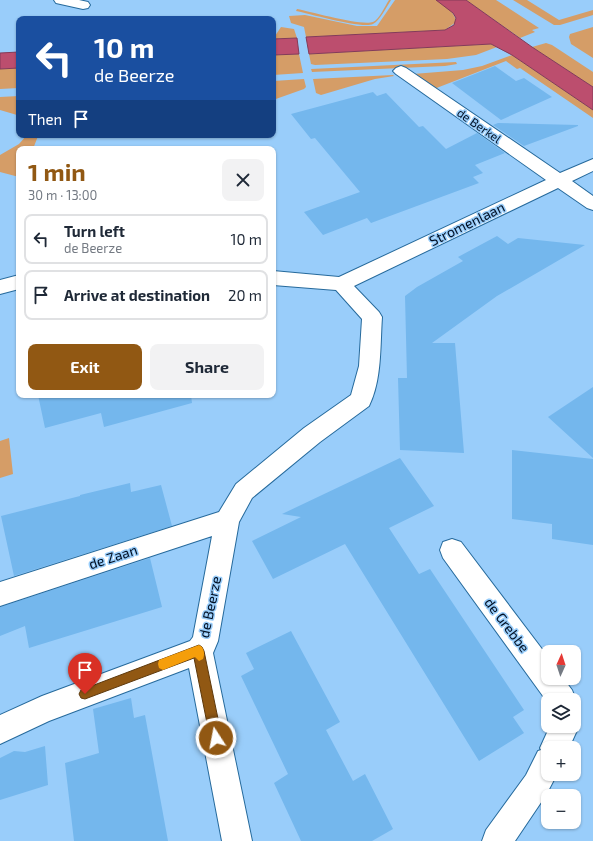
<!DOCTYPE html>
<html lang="en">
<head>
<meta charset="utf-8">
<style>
	body { margin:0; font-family:"Exo 2",sans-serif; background:#f2f2f3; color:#1f2937; height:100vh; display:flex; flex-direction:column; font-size:15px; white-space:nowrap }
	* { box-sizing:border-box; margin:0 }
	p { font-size:13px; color:#747a83 }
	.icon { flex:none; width:22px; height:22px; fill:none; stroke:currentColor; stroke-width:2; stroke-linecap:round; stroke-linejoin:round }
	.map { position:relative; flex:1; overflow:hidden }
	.panel { position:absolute; left:16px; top:146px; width:260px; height:252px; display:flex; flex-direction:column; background:#fff; border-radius:8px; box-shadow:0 1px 3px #0004 }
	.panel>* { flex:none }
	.hud { position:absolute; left:16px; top:16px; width:260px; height:122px; border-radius:8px; box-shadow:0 1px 3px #0004; background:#1a4fa0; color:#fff; overflow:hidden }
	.needle { width:26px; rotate:3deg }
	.buttons { position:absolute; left:541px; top:645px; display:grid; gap:8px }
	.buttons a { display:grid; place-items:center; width:40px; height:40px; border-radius:8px; background:#fff; box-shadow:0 1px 3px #0004; font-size:20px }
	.pin { position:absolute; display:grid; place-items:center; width:34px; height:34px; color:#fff; margin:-41px -17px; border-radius:50% 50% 50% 0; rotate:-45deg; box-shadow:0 0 4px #0007 }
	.pin .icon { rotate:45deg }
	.me { position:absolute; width:44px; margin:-22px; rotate:349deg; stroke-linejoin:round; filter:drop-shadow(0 0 3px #0008) }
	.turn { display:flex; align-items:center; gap:14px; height:84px; padding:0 12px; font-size:18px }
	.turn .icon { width:52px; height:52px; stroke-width:2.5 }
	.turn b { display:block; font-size:28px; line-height:34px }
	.then { display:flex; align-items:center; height:38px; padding:0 12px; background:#0003; gap:8px; font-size:15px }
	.round { display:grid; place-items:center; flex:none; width:42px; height:42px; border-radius:8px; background:#f2f2f3 }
	.head { display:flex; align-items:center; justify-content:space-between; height:68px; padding:0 12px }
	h1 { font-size:24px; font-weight:700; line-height:30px; color:#915813 }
	.button { display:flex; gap:8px; margin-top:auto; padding:8px 12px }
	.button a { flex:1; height:46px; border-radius:8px; background:#915813; color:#fff; font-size:16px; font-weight:700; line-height:46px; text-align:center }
	.button a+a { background:#f2f2f3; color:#1f2937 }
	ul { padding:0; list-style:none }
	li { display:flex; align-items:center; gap:12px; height:50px; margin:0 8px 6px; padding:0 4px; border:2px solid #e0e1e3; border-radius:8px }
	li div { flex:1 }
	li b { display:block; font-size:15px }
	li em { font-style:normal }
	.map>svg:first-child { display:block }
	.green { fill:#d59d67 }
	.water { fill:#bc4e6e; stroke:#843b58 }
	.building { fill:#74b7ed }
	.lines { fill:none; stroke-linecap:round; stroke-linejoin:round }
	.minor-casing { stroke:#266a9c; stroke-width:2 }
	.minor { fill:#fff; fill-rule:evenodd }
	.route { fill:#915813; stroke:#5e390c }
	.slow { fill:#f59e0b }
	.labels { text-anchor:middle; stroke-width:3; stroke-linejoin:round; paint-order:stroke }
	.far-street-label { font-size:12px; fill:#000f23; stroke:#99cdfa }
	.street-label { font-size:14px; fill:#000f23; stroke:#99cdfa }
</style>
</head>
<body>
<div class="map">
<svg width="593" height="841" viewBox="0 0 593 841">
	<rect width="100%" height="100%" fill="#99cdfa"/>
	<path class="green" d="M389,0H391C386,8 380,20 373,24C362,29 311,14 296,11L297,9C312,12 361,26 373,22C379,20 385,6 389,0Z
		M395,0C405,0 428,0 436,0C444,2 456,14 456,22L445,30L306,37L304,27L291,23L289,16L305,15L357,26H377Z
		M466,0H496L539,28L532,30L535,32L520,38Z
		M513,0H527L559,20L593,10V15L560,25H554Z
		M281,27L294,29L297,38L273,39Z
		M593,27V58L571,44L569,37L570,34Z
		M546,43L552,45L593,72V87L532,47Z
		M491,44L497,47L476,55L447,59L315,65L311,64L309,54Z
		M299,54L303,73L273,75V55Z
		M512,55L593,110V118L520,68L517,69L506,61L434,89L413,74L463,70L482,66Z
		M456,62L457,64L445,66L312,72L311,69Z
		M19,68V88L0,89V69Z
		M393,75L394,76L375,79L321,95L316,93L313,79Z
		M304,79L306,87L304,89L273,100V81Z
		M19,96V118L17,115L0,110V97Z
		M27,135L38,136L33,149H19V177L0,172V155L19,144Z
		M9,438L13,474L0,478V441Z"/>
	<path class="water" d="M436,0H466L532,47L593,87V110L512,55L491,44L309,54L306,37L445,30L454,25L456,18L453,13Z
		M297,38L299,54L273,55V39Z
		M19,52V68L0,69V53Z"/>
	<path class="building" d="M495,66L516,81L524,78L552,97L501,120L452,83Z
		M373,92L377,96L386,93L419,127L423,126L446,149L477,133L505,153L475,165L483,173L473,177L479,183L371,223L367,218L323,235L304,212L360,192L315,138L311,139L291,114Z
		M498,123L578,125V126L524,146L493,125Z
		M497,236L508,244L518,238L585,245L497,296L432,343H455L464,453L400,450L398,378H407L405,296L417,287L463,261L458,257Z
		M593,387V458L548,417Z
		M38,395H191L192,403L104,427L101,413L45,428Z
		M512,450L593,459V545L552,539V524L512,519Z
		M400,458L434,506L389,528L419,574L430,569L524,710L513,717L524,733L479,761L345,544L273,579L252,541L301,517L282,514Z
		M130,483L131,492L161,485L172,526L14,576L1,516L80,496V495Z
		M150,558L162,607L29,648L25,626L0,636V607Z
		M291,631L340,722L326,730L353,781L365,774L393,829L372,841H301L274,783L288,774L241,676L254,669L246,653Z
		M131,698L134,718L145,715L168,841H74L65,763L99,753L93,709Z
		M45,746L48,785L0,800V758L14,751L25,752Z"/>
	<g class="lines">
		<defs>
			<path id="minor" d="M54,0H79L88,2L90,5L88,8L83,9L56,3Z
				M401,66L406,68L560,173L593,159V171L572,181L593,196V210L587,208L558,188L354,286L379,312L382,317C380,346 382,380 369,406L320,442L252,498L239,522L218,641L213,653L252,841H222L189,668L49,721L0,744V715L42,696L190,641L193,637L212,536L0,606V582L219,512L236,484L304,428L351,395L359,366L362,319L336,290L273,285V271L339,277L546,180L396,74L393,71L396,68Z
				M19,275V289L0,294V280Z
				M452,539L461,542L548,657V678H563L572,690L576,700L574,704V700H548V703L443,558L440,550L443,542Z
				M574,716L579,726L569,748H548V774H557L546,795L515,841H482L486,830L526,775L538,751L541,750L540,748L550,726H574Z"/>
		</defs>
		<use href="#minor" class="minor-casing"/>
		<use href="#minor" class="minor"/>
	</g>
	<path class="route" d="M199,645L202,647L204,651L222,738L220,743L216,744L212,743L210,738L194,658L85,699L81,698L79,694L81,690Z"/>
	<path class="slow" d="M199,645L202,647C204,651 205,654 203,659L199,661L195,657L163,670L159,668L158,664L159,660Z"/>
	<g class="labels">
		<g class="far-street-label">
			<text transform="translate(479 126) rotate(35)" y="4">de Berkel</text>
		</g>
		<g class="street-label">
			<text transform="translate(467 224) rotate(-26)" y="5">Stromenlaan</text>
			<text transform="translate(113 557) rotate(-18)" y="5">de Zaan</text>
			<text transform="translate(210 607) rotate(-78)" y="5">de Beerze</text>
			<text transform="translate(507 625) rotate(53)" y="5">de Grebbe</text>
		</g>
	</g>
</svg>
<div class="buttons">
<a><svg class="needle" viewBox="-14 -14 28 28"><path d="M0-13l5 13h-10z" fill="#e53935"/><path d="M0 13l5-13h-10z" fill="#747a83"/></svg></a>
<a><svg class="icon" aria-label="layers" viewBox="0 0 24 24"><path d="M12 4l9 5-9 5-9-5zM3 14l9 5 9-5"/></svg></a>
<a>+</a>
<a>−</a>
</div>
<div class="pin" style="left:85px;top:694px;background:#d93025"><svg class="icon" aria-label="arrive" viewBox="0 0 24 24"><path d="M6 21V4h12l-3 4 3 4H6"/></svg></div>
<svg class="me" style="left:216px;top:738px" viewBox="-20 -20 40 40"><circle r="17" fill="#915813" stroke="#fff" stroke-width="3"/><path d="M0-11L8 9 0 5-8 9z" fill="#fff"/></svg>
<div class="hud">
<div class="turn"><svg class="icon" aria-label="left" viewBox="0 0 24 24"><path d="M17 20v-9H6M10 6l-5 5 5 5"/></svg><div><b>10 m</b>de Beerze</div></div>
<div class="then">Then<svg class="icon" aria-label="arrive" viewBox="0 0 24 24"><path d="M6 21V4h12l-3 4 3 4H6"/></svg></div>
</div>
<section class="panel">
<div class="head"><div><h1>1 min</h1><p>30 m · 13:00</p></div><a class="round"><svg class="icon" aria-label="close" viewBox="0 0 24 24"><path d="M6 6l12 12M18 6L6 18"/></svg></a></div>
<ul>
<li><svg class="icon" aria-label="left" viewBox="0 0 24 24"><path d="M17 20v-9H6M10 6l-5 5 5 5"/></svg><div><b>Turn left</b><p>de Beerze</p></div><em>10 m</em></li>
<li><svg class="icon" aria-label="arrive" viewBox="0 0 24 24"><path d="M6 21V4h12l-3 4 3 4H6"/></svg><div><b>Arrive at destination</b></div><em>20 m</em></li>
</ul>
<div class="button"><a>Exit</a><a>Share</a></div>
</section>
</div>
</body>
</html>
